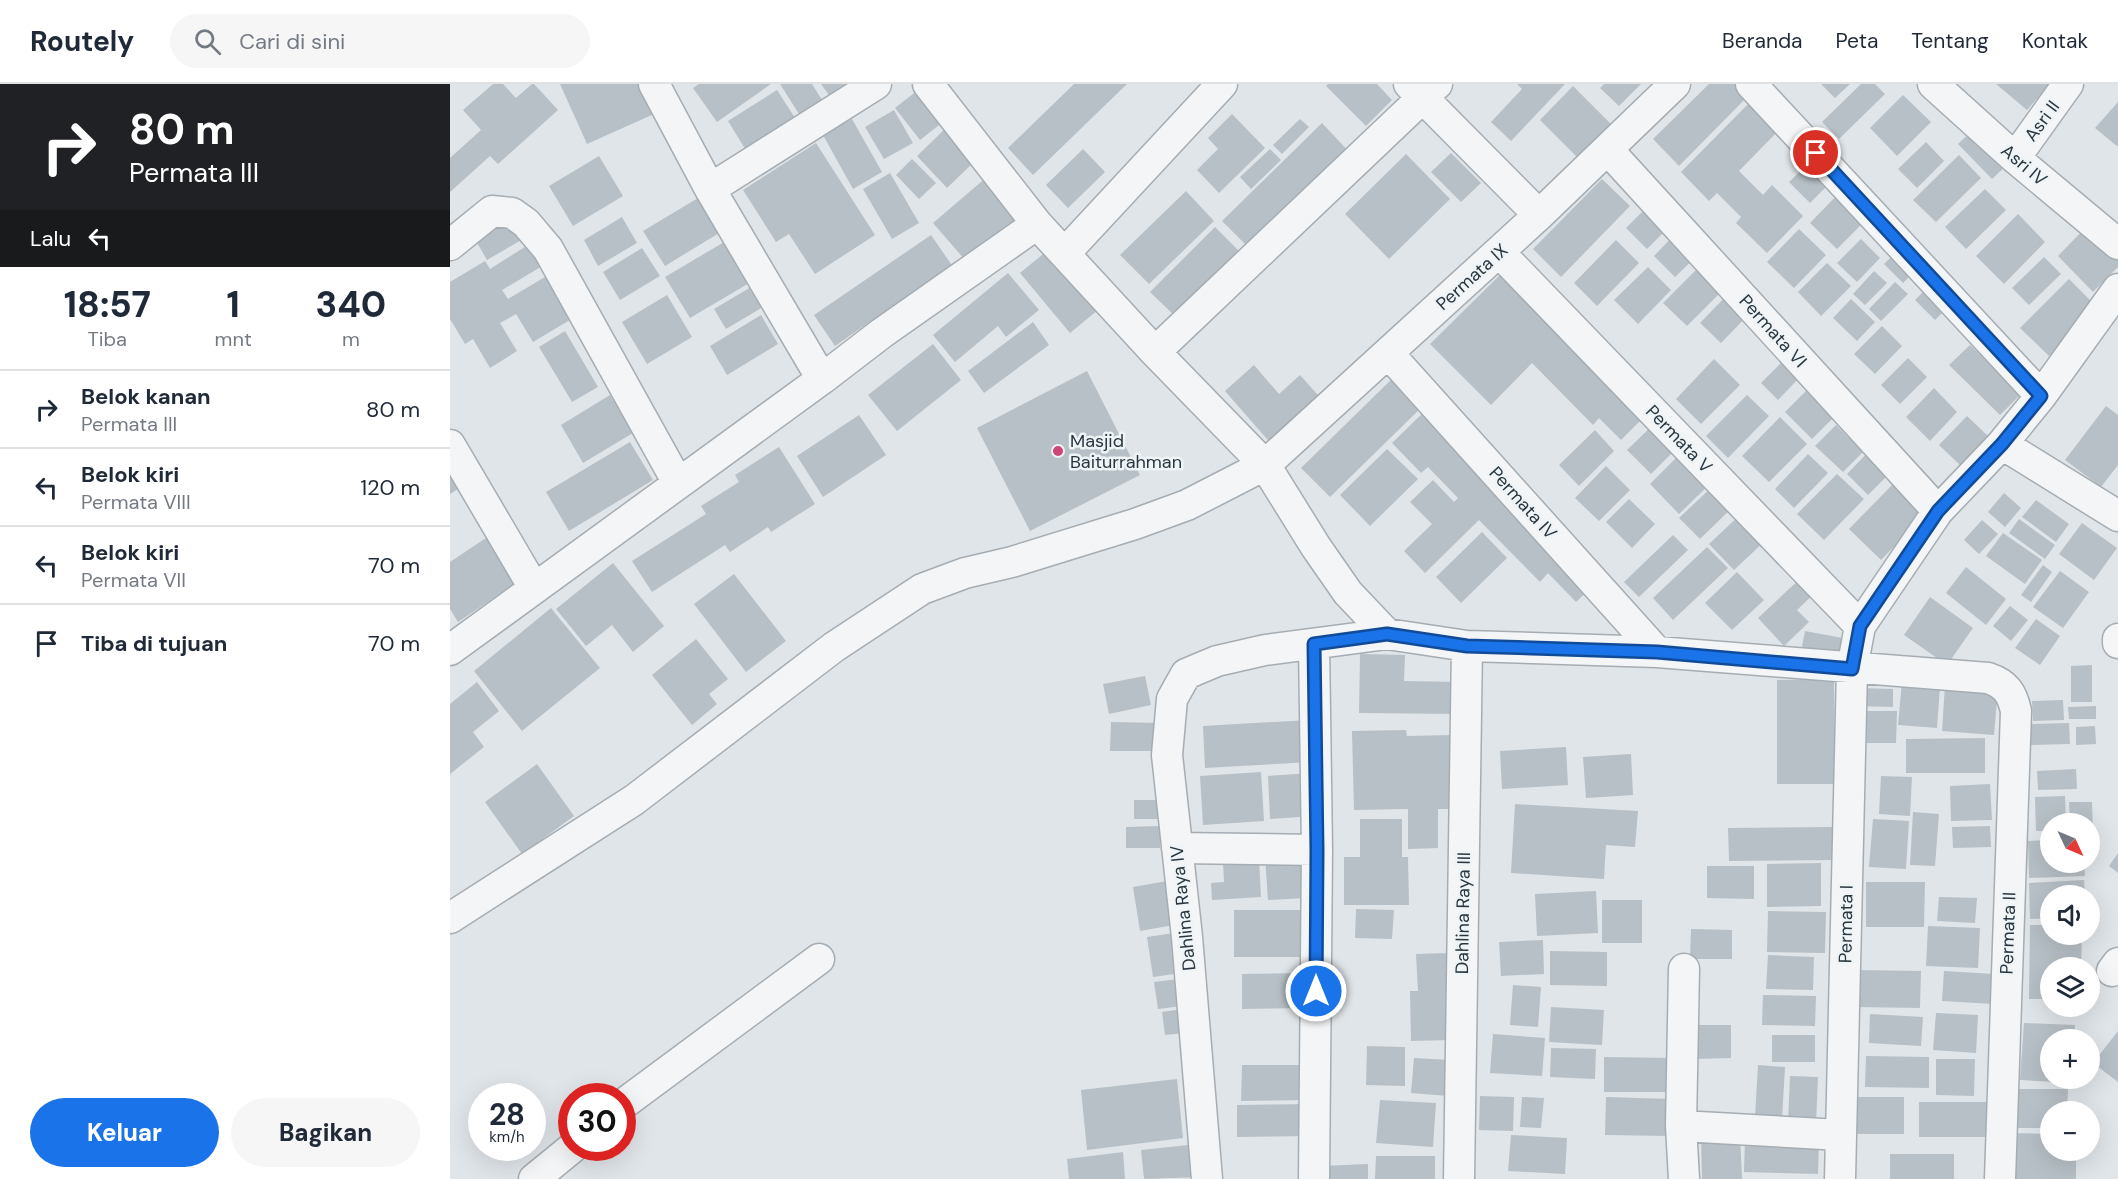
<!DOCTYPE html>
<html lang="id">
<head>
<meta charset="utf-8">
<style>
	body { margin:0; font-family:"DM Sans",sans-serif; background:#f6f6f7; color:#1f2937; height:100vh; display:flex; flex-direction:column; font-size:22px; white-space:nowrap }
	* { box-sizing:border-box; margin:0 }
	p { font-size:20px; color:#747a83 }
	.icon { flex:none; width:33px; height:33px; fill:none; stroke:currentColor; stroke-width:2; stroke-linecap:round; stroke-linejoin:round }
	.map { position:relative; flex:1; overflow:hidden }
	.sheet { display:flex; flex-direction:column; background:#fff; width:450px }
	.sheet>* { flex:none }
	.guide { background:#202124; color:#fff; overflow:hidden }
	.needle { width:39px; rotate:134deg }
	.tools { position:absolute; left:1590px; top:729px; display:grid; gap:12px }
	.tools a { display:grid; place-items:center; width:60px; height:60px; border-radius:50%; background:#fff; box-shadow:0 6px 24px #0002; font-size:30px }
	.speed { position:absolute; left:18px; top:999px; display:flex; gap:12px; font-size:30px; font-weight:700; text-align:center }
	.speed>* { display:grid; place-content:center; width:78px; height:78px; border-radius:50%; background:#fff; box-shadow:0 6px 24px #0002; line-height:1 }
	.speed small { font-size:15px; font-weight:400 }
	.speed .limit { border:9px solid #d22; background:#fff; color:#111 }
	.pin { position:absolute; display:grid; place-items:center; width:51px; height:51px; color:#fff; margin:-26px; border:3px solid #fff; border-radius:50%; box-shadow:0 2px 6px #0007 }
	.me { position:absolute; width:66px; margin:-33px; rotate:0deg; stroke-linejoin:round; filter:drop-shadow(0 0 4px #0008) }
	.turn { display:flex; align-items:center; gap:21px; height:126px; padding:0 30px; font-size:27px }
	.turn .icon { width:78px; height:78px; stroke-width:2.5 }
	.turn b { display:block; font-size:42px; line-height:51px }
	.then { display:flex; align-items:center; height:57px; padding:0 30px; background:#0003; gap:12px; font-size:22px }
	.eta { display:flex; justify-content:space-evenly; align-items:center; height:102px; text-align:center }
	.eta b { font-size:36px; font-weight:800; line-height:42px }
	.cta { display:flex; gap:12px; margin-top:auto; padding:12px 30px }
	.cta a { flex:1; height:69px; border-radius:36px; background:#1a73e8; color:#fff; font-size:24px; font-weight:800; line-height:69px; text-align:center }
	.cta a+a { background:#f6f6f7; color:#1f2937 }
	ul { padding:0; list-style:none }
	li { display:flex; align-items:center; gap:18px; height:78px; padding:0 30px; border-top:2px solid #e0e1e3 }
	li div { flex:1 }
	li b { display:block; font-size:22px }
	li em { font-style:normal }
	header { display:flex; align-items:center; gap:36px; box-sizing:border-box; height:84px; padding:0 30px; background:#fff; border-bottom:2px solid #e0e1e3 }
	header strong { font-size:28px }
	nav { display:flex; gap:33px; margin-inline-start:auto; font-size:21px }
	.search { width:420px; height:54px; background:#f6f6f7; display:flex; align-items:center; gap:15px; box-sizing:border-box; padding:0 21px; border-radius:33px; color:#747a83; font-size:22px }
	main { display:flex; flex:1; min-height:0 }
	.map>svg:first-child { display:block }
	.building { fill:#b7c0c6 }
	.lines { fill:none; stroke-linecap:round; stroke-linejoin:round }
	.minor-casing { stroke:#a5adb3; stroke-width:33 }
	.minor { stroke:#f3f5f7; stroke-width:30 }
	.route-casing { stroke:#114b97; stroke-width:15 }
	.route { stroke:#1a73e8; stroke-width:10 }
	.poi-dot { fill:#cd4677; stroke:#eff4f6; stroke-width:2 }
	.labels { text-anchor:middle; stroke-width:5; stroke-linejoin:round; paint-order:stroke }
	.street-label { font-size:18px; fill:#293640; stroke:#eff4f6 }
	.poi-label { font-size:18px; fill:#293640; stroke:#eff4f6; text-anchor:start }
</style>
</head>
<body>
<header>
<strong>Routely</strong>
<div class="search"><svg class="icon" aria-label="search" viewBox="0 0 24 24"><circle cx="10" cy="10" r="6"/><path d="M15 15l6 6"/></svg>Cari di sini</div>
<nav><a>Beranda</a><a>Peta</a><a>Tentang</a><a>Kontak</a></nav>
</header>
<main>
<section class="sheet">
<div class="guide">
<div class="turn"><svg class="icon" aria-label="right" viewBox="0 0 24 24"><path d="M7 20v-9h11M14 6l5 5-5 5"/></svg><div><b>80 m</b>Permata III</div></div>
<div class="then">Lalu<svg class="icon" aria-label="left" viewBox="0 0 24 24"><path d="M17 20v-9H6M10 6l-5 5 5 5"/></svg></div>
</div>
<div class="eta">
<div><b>18:57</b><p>Tiba</p></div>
<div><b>1</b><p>mnt</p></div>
<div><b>340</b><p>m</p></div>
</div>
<ul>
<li><svg class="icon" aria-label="right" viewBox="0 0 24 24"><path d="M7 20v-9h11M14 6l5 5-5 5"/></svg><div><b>Belok kanan</b><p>Permata III</p></div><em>80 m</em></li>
<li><svg class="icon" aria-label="left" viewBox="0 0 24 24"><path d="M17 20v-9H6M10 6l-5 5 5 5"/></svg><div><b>Belok kiri</b><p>Permata VIII</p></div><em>120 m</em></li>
<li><svg class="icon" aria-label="left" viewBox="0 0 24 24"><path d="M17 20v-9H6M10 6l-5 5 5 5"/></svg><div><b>Belok kiri</b><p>Permata VII</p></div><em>70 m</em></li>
<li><svg class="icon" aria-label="arrive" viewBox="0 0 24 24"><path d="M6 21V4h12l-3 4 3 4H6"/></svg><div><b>Tiba di tujuan</b></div><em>70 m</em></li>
</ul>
<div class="cta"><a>Keluar</a><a>Bagikan</a></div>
</section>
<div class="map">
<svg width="1668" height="1095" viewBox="0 0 1668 1095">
	<rect width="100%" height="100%" fill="#e0e5e9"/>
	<path class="building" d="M43,0H53L66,14L82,0H84L108,26L48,80L40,72L0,108V74L31,46L13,26Z
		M110,0H202L213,26L137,60Z
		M249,0H321L267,38L243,4Z
		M330,0H362L372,16L349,30Z
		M371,0H400L381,14Z
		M624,0H677L583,91L558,64Z
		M878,0H927L942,16L916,42L876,2Z
		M1067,0H1115L1061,57L1041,38L1072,5Z
		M1154,0H1191L1169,22L1150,4Z
		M1259,0H1298L1304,6L1229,82L1203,55Z
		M1371,0H1400L1385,14Z
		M1411,0H1425L1435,10L1389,55L1372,38Z
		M1546,0H1600L1577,26Z
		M1123,2L1169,48L1136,82L1090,36Z
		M327,6L347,37L297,68L278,37Z
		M468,6L493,38L470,56L445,24Z
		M1453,11L1481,38L1447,72L1420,44Z
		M1306,12L1334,41L1289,87L1313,111L1322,101L1353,132L1317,169L1286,139L1291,133L1267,109L1259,117L1231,88Z
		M1668,18V63L1645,44Z
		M444,26L463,59L434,75L415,43Z
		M782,30L815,64L769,109L747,86L768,65L758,54Z
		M402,35L432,88L403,105L373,51Z
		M850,35L859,43L832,70L823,61Z
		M872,39L902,71L879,94L872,88L797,162L772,137Z
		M1525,44L1559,79L1542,95L1508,60Z
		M495,45L525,77L497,104L467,72Z
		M1476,58L1494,77L1467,104L1448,85Z
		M366,59L425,151L365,190L339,150L326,158L293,106Z
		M633,65L655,88L618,124L596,101Z
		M820,65L831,76L801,105L790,93Z
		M1001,69L1031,99L1011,118L981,88Z
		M956,70L1000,115L939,175L895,130Z
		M1509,71L1531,94L1486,138L1463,116Z
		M149,72L173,112L123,142L99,102Z
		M1364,74L1385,94L1360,119L1339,98Z
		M462,75L486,99L469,115L446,91Z
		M440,89L469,139L442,155L413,105Z
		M538,92L576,137L521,183L483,139Z
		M1152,95L1180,122L1111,193L1083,165Z
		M1393,105L1420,132L1387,165L1360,139Z
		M1535,105L1556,126L1516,165L1495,143Z
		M736,107L764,137L699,200L670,171Z
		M253,111L274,146L215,182L193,147Z
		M1202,118L1223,139L1197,165L1176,144Z
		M57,130L73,155L37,176L22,150Z
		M1568,130L1595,158L1554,200L1526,172Z
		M172,133L187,159L148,182L134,156Z
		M1637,142L1668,174V183L1643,208L1608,172Z
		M765,143L794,172L730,237L700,208Z
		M1349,145L1376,171L1344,204L1317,178Z
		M1228,147L1250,169L1225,193L1204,172Z
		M481,151L508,190L463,221L457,212L385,262L364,231Z
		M281,154L306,195L240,234L215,193Z
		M1411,155L1430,174L1407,198L1387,179Z
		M1166,156L1189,179L1147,222L1124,199Z
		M81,159L94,181L52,206L58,215L100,190L125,233L83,258L66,230L50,239L67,267L40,284L23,255L15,260L0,235V198L35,177L40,185Z
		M604,161L654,221L620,249L570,189Z
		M192,164L210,192L170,216L153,188Z
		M1449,165L1468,184L1453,199L1434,180Z
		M1594,173L1611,190L1579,221L1562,204Z
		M1254,178L1278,201L1237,242L1213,219Z
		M1377,179L1401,202L1371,232L1348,208Z
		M1059,182L1198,329L1171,356L1149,334L1143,341L1082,279L1041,321L980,260Z
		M1198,183L1221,206L1188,240L1164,216Z
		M1424,187L1437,199L1415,221L1403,210Z
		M558,189L589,226L556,253L548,242L505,278L483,251Z
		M1619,195L1648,224L1599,272L1570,244Z
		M1445,198L1458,210L1431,237L1419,225Z
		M1481,200L1502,219L1485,236L1465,216Z
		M301,203L313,223L276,245L264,225Z
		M1281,207L1302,227L1271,259L1250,239Z
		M217,211L242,253L197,280L172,238Z
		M1401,215L1425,238L1407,257L1383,234Z
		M311,231L328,260L277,291L260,262Z
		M583,238L599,261L534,309L518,287Z
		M1432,242L1452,262L1425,290L1404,270Z
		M115,247L148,303L122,318L89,263Z
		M483,260L511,296L447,347L418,311Z
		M1520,261L1571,310L1550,331L1499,281Z
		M1458,274L1477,293L1450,320L1431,301Z
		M1264,275L1290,301L1251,340L1226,315Z
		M1333,277L1350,293L1328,316L1311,299Z
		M804,281L829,310L850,291L875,319L824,363L775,307Z
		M637,287L690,391L580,447L527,344Z
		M950,287L978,317L880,413L851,384Z
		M1361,302L1388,329L1362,355L1335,328Z
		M1484,304L1507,328L1480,357L1456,333Z
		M160,311L183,349L133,379L111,341Z
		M1297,311L1319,332L1278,374L1256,352Z
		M1656,322L1668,331V381L1651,403L1615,376Z
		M979,323L1145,500L1126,518L1098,489L1090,498L1029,436L975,489L954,467L982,440L960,418L983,396L1004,418L1008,414L978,383L971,389L942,359Z
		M409,331L436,371L373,413L347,372Z
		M1517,332L1539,353L1511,382L1489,361Z
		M1330,333L1357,360L1319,398L1292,372Z
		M1207,337L1230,361L1201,390L1177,366Z
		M1386,341L1413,368L1393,388L1365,362Z
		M1145,346L1164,367L1129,402L1109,381Z
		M180,358L203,396L119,447L96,408Z
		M329,363L365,420L321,448L318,443L280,468L275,461L202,508L182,477L256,430L251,422L289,398L285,391Z
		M1423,363L1445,384L1418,411L1397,390Z
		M937,365L968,395L920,442L890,411Z
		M1234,366L1264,396L1229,430L1200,400Z
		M1358,370L1378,389L1344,424L1325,405Z
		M0,380L13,402L0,410Z
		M1156,382L1180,406L1149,437L1125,414Z
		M1387,390L1414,415L1374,456L1347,430Z
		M1445,398L1476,430L1431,476L1399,445Z
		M1265,400L1285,421L1250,455L1229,434Z
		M1554,409L1571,424L1555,443L1538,428Z
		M1179,415L1205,440L1182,464L1156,438Z
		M1586,416L1619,440L1606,458L1572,433Z
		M1293,428L1318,454L1284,486L1259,460Z
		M1569,435L1605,461L1595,475L1559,449Z
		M1532,436L1548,450L1529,470L1514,456Z
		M1632,439L1667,464L1644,496L1609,470Z
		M1032,448L1057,474L1011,519L986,493Z
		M1553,449L1592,476L1575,500L1536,472Z
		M42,450L72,495L8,538L0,525V478Z
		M1223,451L1238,466L1189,513L1174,498Z
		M1257,463L1278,484L1223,536L1203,514Z
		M163,479L214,542L183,568L162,541L136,562L106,525Z
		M1593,481L1602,488L1581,518L1571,511Z
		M1516,483L1556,515L1536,541L1496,509Z
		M1610,487L1639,508L1613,544L1583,523Z
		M1287,488L1314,516L1282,546L1255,519Z
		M284,490L336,557L296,588L244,520Z
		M1355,490L1369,505L1347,526L1359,538L1334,562L1308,534Z
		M1480,513L1523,544L1497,581L1454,551Z
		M1560,522L1578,536L1561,557L1543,542Z
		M101,524L150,584L72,647L24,587Z
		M1586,535L1610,552L1590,581L1565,564Z
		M1355,547L1398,555L1393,576L1351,568Z
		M246,555L278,595L259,610L267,620L242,641L202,591Z
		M910,570L955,571L954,597L1008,598L1007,630L909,629Z
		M1642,581V618H1621V582Z
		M695,592L701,621L659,630L653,600Z
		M1384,595L1385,700H1327V596Z
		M27,598L49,627L23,648L34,663L0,690V620Z
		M1452,598L1490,602L1487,644L1448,641Z
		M1495,601L1548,604L1544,651L1492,647Z
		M1407,604L1443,605V623L1406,622Z
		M1613,616L1614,636L1583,637L1582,617Z
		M1646,622V635H1619L1618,623Z
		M1413,627H1447L1446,659H1414Z
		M859,636L861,678L755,684L753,642Z
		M661,638L712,639L711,667H660Z
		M1619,639L1620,660L1579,661L1578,640Z
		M1645,642L1646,660L1626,661V643Z
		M956,646L957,652L1001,651L1002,725H988V764L958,765V725L904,726L902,647Z
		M1535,654V689H1456V655Z
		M1116,663L1118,701L1052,705L1050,667Z
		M1181,670L1183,711L1136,714L1133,673Z
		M87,680L124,732L72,770L35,718Z
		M1626,685L1627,705L1588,706L1587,687Z
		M811,688L814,737L753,741L750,692Z
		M861,689L864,732L820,735L818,692Z
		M1431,692L1462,693L1460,732L1429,730Z
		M1540,700L1542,736L1501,737L1500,702Z
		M1615,712L1616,740H1600V747H1586L1585,713Z
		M684,716H709V735H684Z
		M1619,718H1642L1643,749H1640V740H1620Z
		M1065,720L1188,727L1185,763L1156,761L1154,795L1061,789Z
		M1463,728L1489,730L1485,782L1460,781Z
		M910,735H952V773H958L959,821H894V773H910Z
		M1423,735L1459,737L1456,785L1419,783Z
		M710,742V764H676V743Z
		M1540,742L1541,763L1503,764L1502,743Z
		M1385,743L1386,776L1279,777L1278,744Z
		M1600,756V778H1634L1635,792L1579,794L1578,757Z
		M1668,769V789L1659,782Z
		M853,771L856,814L818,816L815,773Z
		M809,775L811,813L762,816L761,799L774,798L773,777Z
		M1371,779V822L1317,823V780Z
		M1257,782H1304V815L1257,814Z
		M1634,796L1635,812H1600V834L1580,835L1579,799Z
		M717,797L724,841L690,847L683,803Z
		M1416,798H1475L1474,843H1416Z
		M1146,807L1148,849L1087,852L1085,810Z
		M1489,813L1527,814L1525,839L1487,837Z
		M1152,816H1192V859H1152Z
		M906,825L944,826L942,855L905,854Z
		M784,826H851V873H784Z
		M1318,827L1376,828L1375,869L1317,868Z
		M1580,841H1600V850H1632L1631,884H1600V915H1579Z
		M1478,842L1530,844L1528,884L1476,882Z
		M1241,845L1282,846V875H1240Z
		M724,849L731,889L703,893L697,853Z
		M1093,856L1094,890L1051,892L1049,858Z
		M1100,867L1157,868V902L1100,901Z
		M998,869L1001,956L961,957L960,907H968L966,870Z
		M1318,871L1364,873L1363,906L1316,905Z
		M1405,886L1471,887L1470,924L1404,923Z
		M1494,887L1544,890L1543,920L1492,917Z
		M855,889V924L792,925V890Z
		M728,895L732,922L708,925L704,898Z
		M1063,901L1091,903L1088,943L1060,941Z
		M1313,911L1366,912L1365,942L1312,941Z
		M1101,923L1154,926L1152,961L1099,958Z
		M733,925L736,949L715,951L712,928Z
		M1486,929L1528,931L1526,969L1483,966Z
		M1420,930L1473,933L1471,962L1419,959Z
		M1574,939L1625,941L1624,956H1600V994H1622V999L1570,996Z
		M1246,941H1281V974L1246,975Z
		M1668,947V998L1643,979Z
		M1043,950L1095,954L1092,992L1040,989Z
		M1322,951H1365V978H1322Z
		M917,962L955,963V1002L916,1001Z
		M1101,964L1146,965L1145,995L1100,993Z
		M1416,972L1479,973V1004L1415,1003Z
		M1154,973L1220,974V1008H1154Z
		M964,974L1000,976L998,1012L961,1009Z
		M1486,975H1525L1524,1012L1486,1011Z
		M792,981H864V1016L791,1017Z
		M1308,981L1335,983L1332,1035L1305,1033Z
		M1340,992L1368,993L1366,1039L1338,1038Z
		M727,995L733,1054L637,1066L631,1006Z
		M1562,1005H1618L1617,1028H1600V1044H1561Z
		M1030,1012L1064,1013L1063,1047L1029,1046Z
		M1072,1013L1094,1014L1091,1044L1070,1043Z
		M1156,1013L1222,1015L1221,1052L1155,1051Z
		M1407,1013H1454V1050H1407Z
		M930,1016L986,1019L983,1063L926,1059Z
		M1469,1018H1538V1053H1469Z
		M861,1020V1052L787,1053V1021Z
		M1290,1049L1292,1095H1252L1251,1050Z
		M1560,1049L1600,1050V1066H1626V1095H1559Z
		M1061,1051L1117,1054L1115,1090L1058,1087Z
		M1295,1053L1369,1056L1368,1090L1294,1088Z
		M748,1060L751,1093L694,1095L691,1066Z
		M673,1068L675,1095H619L617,1075Z
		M1440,1070H1504V1095H1440Z
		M926,1072H985V1095H925Z
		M918,1080V1095H872L871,1082Z"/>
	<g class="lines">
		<defs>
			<path id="minor" d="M204,0L260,105L372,295
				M478,0L587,140L705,268L815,381L866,463L898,509L937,550
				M959,0L1089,131
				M1301,0L1591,312
				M1483,0L1565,74L1668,160
				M1158,66L1488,427
				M1565,74L1618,0
				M260,105L426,0
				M0,161L42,127L62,129L76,139L98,165L228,399
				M1049,168L1410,542
				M615,169L772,0
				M705,268L987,0
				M938,269L1207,568
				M1552,360L1668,432
				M0,361L84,504
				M1668,555V559
				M864,560L867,766L864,1095
				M0,566L372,295L432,249L587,140
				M727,764L867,766
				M0,834L184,716L384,563L472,505L515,489L562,478L685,440L737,421L815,381L1089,131L1225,0
				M1662,887L1668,879
				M172,1021L369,875
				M1231,1042L1391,1051
				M84,1095L122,1064
				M757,1095L737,853L717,671L722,615L736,590L767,577L815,566L937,550L1017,562L1207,568L1538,594C1556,600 1562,609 1566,627L1550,1095
				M1009,1095L1017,562
				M1234,1095L1231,1042L1234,885
				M1390,1095L1402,585L1410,542L1488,427L1552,360L1591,312L1668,205"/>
		</defs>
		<use href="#minor" class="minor-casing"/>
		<use href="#minor" class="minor"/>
	</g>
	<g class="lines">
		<defs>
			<path id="route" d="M866,907L867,766L864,560L937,550L1017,562L1207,568L1402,585L1410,542L1488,427L1552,360L1591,312L1366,69"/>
		</defs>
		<use href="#route" class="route-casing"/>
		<use href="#route" class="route"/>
	</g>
	<circle class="poi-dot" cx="608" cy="367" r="6"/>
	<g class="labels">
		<g class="street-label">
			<text transform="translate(1592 37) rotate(-54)" y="6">Asri II</text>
			<text transform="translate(1574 81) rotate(40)" y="6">Asri IV</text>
			<text transform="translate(1022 193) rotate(-42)" y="6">Permata IX</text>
			<text transform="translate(1323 247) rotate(48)" y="6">Permata VI</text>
			<text transform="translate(1229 355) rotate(46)" y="6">Permata V</text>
			<text transform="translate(1073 419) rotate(48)" y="6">Permata IV</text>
			<text transform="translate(733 824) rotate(-96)" y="6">Dahlina Raya IV</text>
			<text transform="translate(1013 829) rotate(-89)" y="6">Dahlina Raya III</text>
			<text transform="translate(1396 840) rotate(-89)" y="6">Permata I</text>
			<text transform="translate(1558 849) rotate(-88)" y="6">Permata II</text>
		</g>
		<g class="poi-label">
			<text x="620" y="363">Masjid<tspan x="620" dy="21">Baiturrahman</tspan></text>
		</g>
	</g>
</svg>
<div class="tools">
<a><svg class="needle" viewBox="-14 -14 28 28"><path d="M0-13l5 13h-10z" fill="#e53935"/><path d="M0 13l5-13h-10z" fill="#747a83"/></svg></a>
<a><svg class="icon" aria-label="sound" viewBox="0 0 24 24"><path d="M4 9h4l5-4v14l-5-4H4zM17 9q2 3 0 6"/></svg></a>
<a><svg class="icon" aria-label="layers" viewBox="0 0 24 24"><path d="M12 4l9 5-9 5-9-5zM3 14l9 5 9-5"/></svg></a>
<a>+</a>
<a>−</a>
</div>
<div class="speed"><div>28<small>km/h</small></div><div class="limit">30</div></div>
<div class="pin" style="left:1366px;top:69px;background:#d93025"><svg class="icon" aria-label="arrive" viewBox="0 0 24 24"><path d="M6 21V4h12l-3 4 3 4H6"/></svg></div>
<svg class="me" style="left:866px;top:907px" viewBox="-20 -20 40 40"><circle r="17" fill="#1a73e8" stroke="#fff" stroke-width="3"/><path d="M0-11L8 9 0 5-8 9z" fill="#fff"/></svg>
</div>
</main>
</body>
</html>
